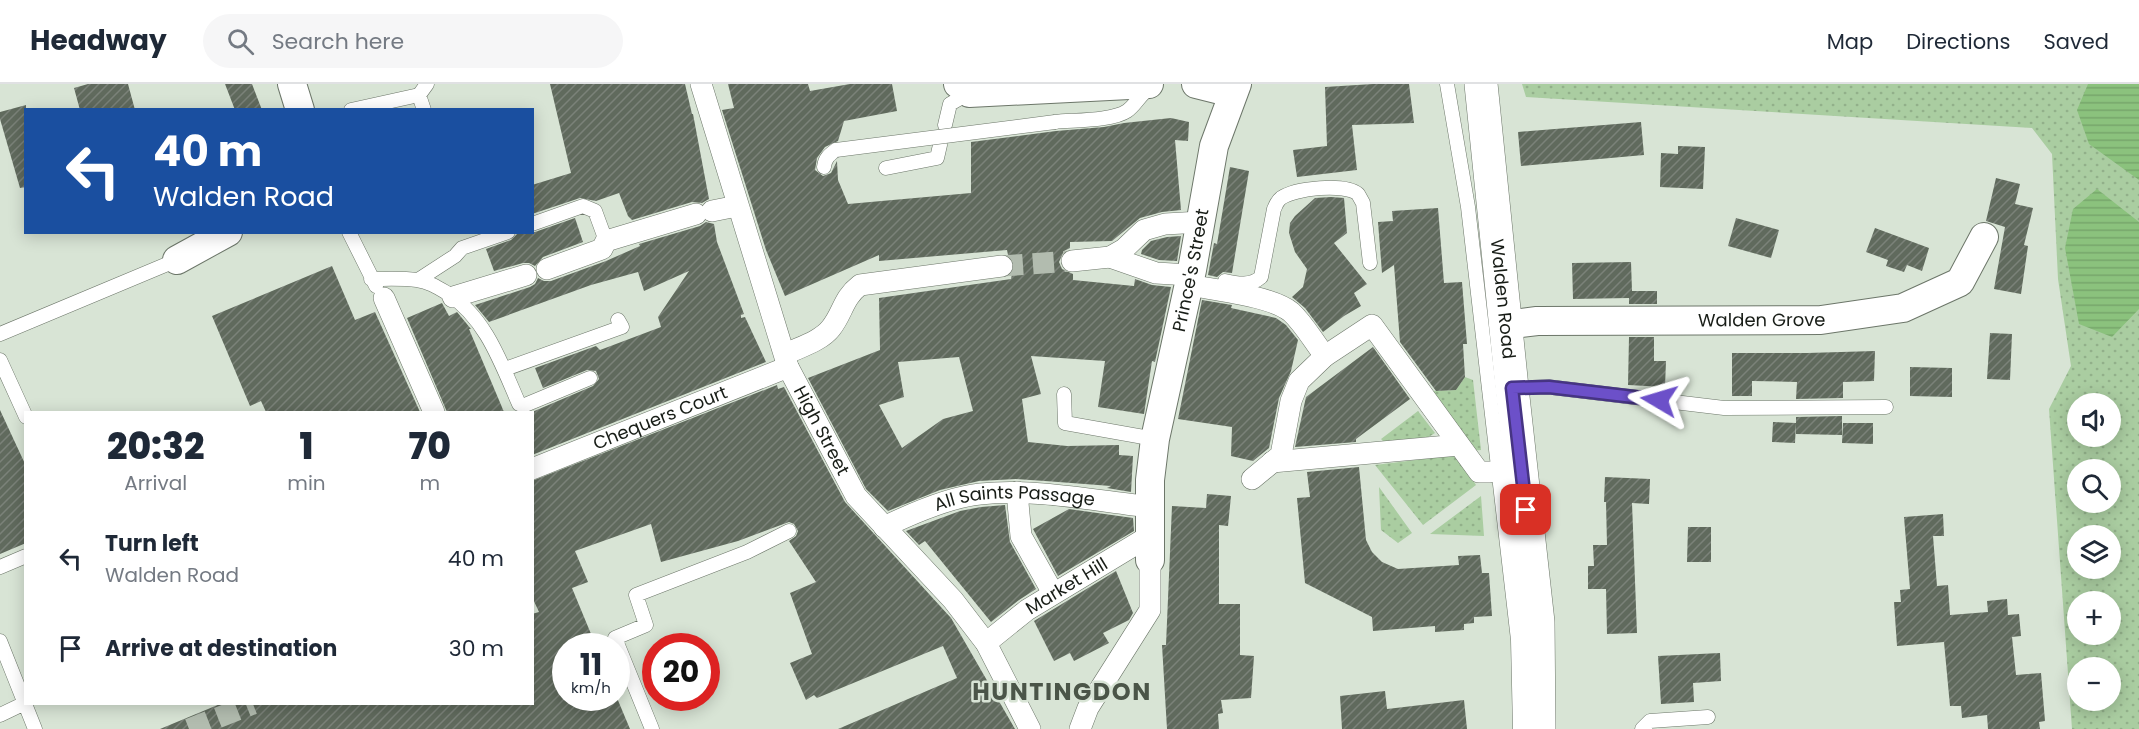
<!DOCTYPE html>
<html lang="en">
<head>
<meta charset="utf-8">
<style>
	body { margin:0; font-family:Poppins,sans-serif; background:#f6f6f7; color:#1f2937; height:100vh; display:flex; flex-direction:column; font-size:22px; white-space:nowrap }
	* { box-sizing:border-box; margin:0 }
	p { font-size:20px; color:#747a83 }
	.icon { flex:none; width:33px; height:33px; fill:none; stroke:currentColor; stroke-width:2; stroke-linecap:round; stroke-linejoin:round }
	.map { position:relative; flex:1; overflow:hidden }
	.drawer { position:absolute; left:24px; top:327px; width:510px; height:294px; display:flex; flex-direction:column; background:#fff; border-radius:0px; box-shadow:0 3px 15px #0003 }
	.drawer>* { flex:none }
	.banner { position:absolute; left:24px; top:24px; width:510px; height:126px; border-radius:0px; box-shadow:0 3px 15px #0003; background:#1a4fa0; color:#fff; overflow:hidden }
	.controls { position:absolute; left:2067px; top:309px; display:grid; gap:12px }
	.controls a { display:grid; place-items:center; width:54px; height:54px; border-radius:50%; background:#fff; box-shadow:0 3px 15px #0003; font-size:30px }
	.speed { position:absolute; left:552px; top:549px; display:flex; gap:12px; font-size:30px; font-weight:700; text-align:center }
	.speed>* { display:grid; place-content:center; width:78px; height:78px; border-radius:50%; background:#fff; box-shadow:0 3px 15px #0003; line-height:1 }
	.speed small { font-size:15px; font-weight:400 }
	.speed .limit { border:9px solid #d22; background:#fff; color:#111 }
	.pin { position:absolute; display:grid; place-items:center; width:51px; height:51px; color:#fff; margin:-26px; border-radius:12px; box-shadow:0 3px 9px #0006 }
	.me { position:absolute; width:66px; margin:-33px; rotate:277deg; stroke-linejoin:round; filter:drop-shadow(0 0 4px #0008) }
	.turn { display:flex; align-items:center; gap:21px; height:126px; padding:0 30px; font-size:27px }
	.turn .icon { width:78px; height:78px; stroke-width:2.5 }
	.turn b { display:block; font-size:42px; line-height:51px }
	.eta { display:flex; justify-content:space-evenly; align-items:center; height:102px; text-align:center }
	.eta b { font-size:36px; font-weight:800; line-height:42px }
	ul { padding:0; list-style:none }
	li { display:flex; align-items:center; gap:18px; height:90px; padding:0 30px }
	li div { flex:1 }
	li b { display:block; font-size:22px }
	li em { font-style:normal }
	header { display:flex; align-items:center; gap:36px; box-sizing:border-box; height:84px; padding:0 30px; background:#fff; border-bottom:2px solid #e0e1e3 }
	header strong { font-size:28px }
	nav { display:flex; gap:33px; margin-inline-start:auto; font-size:21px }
	.search { width:420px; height:54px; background:#f6f6f7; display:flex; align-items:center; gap:15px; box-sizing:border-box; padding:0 21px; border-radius:33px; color:#747a83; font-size:22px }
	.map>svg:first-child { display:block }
	.grass { fill:url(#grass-dots); fill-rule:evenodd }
	.water { fill:url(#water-rules) }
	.building { fill:url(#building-hatch); fill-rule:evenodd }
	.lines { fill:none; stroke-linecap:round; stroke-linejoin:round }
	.pedestrian-tunnel { stroke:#b2bcaf; stroke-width:21; stroke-dasharray:21 10; stroke-linecap:butt }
	.service-casing { stroke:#6c7669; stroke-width:15 }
	.pedestrian-casing { stroke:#6c7669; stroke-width:22 }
	.minor-casing { stroke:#6c7669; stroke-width:30 }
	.secondary-casing { stroke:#6c7669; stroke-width:34 }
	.service { stroke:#fff; stroke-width:14 }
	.pedestrian { stroke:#fff; stroke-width:21 }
	.minor { stroke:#fff; stroke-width:28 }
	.secondary { stroke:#fff; stroke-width:33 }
	.service-bridge-casing { stroke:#6c7669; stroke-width:15; stroke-linecap:butt }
	.service-bridge { stroke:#fff; stroke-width:14 }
	.route-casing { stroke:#463483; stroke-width:15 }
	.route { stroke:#6c50c9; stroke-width:10 }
	.labels { text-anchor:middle; stroke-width:5; stroke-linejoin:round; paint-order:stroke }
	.street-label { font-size:18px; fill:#181d17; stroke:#d8e4d5 }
	.district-label { font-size:24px; font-weight:bold; letter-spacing:1.5px; fill:#4b5548; stroke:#d8e4d5 }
</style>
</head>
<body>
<header>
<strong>Headway</strong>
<div class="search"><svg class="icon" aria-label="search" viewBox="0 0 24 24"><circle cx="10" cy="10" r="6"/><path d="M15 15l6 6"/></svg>Search here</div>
<nav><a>Map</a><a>Directions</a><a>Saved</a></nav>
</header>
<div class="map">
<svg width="2139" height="645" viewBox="0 0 2139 645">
	<defs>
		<pattern id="grass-dots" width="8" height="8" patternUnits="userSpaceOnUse" patternTransform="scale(1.5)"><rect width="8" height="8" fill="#aacda1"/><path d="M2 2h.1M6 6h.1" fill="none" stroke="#92b08a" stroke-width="1.8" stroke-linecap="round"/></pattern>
		<pattern id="water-rules" width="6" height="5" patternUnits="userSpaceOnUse" patternTransform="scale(1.5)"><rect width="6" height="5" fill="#8bc27d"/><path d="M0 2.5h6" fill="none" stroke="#77a66b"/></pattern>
		<pattern id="building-hatch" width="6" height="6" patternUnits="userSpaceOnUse" patternTransform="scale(1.5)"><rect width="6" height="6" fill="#606a5d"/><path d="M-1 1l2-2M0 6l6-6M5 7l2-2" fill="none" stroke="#7b8279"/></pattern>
	</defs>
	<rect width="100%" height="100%" fill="#d8e4d5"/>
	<path class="grass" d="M1522,0H2139V645H2072L2049,325L2071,282L2058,195L2052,70L2032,44L1526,13ZM2078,320H2110V352H2078ZM2078,386H2110V418H2078ZM2078,452H2110V484H2078ZM2078,518H2110V550H2078ZM2078,584H2110V616H2078Z
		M1465,293L1473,296L1481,366L1469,367L1432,307L1456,306Z
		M1418,327L1435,349L1425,355L1386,360L1381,355Z
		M1456,371L1476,401L1423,441L1375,381Z
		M1379,403L1412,449L1398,459L1381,446Z
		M1481,412L1484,452L1430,450Z"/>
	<path class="water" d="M2088,0H2139V96L2089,60L2077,26Z
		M2097,105L2139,138V225L2112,253L2079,240L2065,164L2073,125Z"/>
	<path class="building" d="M88,0H128L135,26H80L74,4Z
		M225,0H252L262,26H235Z
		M550,0H685L692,30H693L709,115L702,119L692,118L632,136L628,132L619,109L596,117L580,114L532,130V101L571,89Z
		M728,0H808L810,7L850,0H892L897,27L844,37L838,57L825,63L817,74L815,86L823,92L831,89L837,77L838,96L848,120L971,109V58L1056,47L1104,43L1124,39L1171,34L1189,38L1188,57L1175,56L1181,126L1162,128L1140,134L1112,157L1070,158V164L1064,167L1059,178L1062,185L1073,190V196L1134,202L1135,195L1152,201L1171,203L1155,278L1152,277L1144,330L1098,323L1105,277L1031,272L1041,310L1022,315L1028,358L1067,362L1119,361V371L1133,372L1131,408L1107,404L1111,402L1045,397L1016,395L979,397L940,406L888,427L866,405L808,294L880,266L879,214L1011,195L1014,180L1008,171L1007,166L879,177V171L785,212L766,166L722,26L734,24ZM959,273L973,327L943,335L902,364L879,321L904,313L898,278Z
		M1373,0H1409L1414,39L1352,41L1357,86L1297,93L1293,66L1327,62L1325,3Z
		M26,21V103L20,104L0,35V28Z
		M1641,38L1644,71L1521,82L1518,48Z
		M1678,62L1705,63L1703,105L1660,103L1661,69L1678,70Z
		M1230,83L1249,87L1232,189L1223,188L1217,193L1208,191L1214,159L1217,160Z
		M1996,94L2020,100L2015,120L2033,124L2024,161L2028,162L2021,210L1994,205L2005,143L1986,137Z
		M1331,113L1344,114L1347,149L1334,159L1367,200L1354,209L1361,222L1344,232L1323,248L1305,224L1292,213L1303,203L1307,185L1295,168L1289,149L1290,139L1295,132L1315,114Z
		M1438,124L1444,199L1462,198L1467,260H1463L1465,293L1456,306L1436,307L1400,258L1394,181L1382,189L1378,138L1393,137L1392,127Z
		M575,134L583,158L543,173L535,182L529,179H523L494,187L486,165L511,156L517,150L535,148Z
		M1736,134L1779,146L1771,174L1728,162Z
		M706,138L714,140L717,158L744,230L741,231V234L745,233L766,278L532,371V328L593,302L599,295L596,287L587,286L543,304L535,284L596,262L600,266L661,243L658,233L689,187L644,207L638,188L591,201L489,238L475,221L530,203L535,200L538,194L544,197H551L606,177L640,162L639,160L700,142Z
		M1875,144L1929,164L1922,187L1907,181L1904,188L1886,182L1888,176L1866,168Z
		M1181,152L1177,177L1159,176L1141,170L1142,166L1151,157L1167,153Z
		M1631,178L1632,207H1657V220H1629V214L1573,215L1572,179Z
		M332,182L355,236L375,228L420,328H266L261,317L250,322L212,232Z
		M1202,216L1232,221L1231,224L1276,234L1286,241L1298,256L1291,287L1279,314L1269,364L1253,377L1231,372L1232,343L1178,335Z
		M442,219L449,232L457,228L471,245H469L504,328H447L407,234Z
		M1990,249L2012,250L2010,296L1987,295Z
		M1629,253H1654V277H1666L1665,303L1628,301Z
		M1373,263L1410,315L1356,355V358L1295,363L1306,313Z
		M1875,267L1874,297L1843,298V314L1796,315L1797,298L1752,297V312H1732V269H1807Z
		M1910,283L1952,284V313L1910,312Z
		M777,301L778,305L784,303L845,418L951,534L1015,645H838L957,594L943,562L817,614L814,611L806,616L790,579L812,570L790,509L816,498L789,457L796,452L798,447L794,440L789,438L738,457L661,478L651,440L575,467L588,498L572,504L596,562H566V614H617L630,645H160L220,620H532V530L539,528L532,513V397Z
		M0,326L26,382V459L0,470Z
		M1842,332V351L1796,350V333Z
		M1773,338L1796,339L1795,359L1772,358Z
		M1843,339H1873V360L1842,359Z
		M1359,383L1366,456L1372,468L1382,478L1398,485L1459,481L1458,472L1480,471L1482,489H1489L1492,532L1474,533V539L1464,540V546L1435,548V542L1373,547L1372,533L1305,499L1297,414L1310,413L1307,388Z
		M1605,393L1650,395L1649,420L1632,419L1637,549L1607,550L1606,505H1588V482H1594L1593,461H1607L1606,418H1604Z
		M1207,410L1231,412L1228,442L1219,441V520H1240V571L1254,572L1251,614L1221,616L1223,629L1218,630L1219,645H1167L1162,561H1166L1172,422L1206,424Z
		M1005,421L1010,458L1036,505L1019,516L991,538L925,457L919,461L906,447L960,427L981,423Z
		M1069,425L1133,434L1134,447L1058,492L1033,445Z
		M1943,430L1944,452H1933L1937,502L1948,501L1950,531L1988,528L1987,517L2007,515L2008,531L2019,530L2021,552L2012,553L2016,591L2041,589L2045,637L2039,638L2040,645H1988L1987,631L1962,634L1961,622H1950L1944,558L1897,562L1894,518H1901L1900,506L1910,505L1904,433Z
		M1688,443H1711V478H1687Z
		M1116,487L1133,529L1129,536L1103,549L1109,559L1074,577L1070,569L1054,577L1034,537Z
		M1720,569L1721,597L1693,599L1694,618L1661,620L1658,572Z
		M1385,607L1387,625L1464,616L1467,645H1342L1340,612Z"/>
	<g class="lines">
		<path class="pedestrian-tunnel" d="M1002,182L1072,177
			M189,645L253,620"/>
		<defs>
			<path id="service" d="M1447,0L1468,123L1518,556L1520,645
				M419,11L424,26
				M351,26L419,11L427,0
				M1055,38C1074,36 1112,37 1127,27C1136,21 1140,10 1150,4
				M945,41L950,20L969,9
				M824,83C825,74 829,71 836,66
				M886,84L937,74L940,61
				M532,140L583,122L595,127L606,157
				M349,148L376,202
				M371,195C386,195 402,194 417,196C429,198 437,203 447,209C486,234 501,279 519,320L525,321L590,294
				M418,196L455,172L462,164L508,148
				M1225,197C1238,200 1251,202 1261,193L1274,125C1276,121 1277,117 1281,114C1295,104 1345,99 1358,110L1363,119L1370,179
				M0,250L177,176
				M0,276L26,333
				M505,285L622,243L618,236
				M1512,304L1549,303L1724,324L1886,323
				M1064,310L1065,339L1155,355
				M0,483L26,472
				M0,557L35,645
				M0,631L25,619
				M652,645L615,554L646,541L636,511L747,468L789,447
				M1642,645L1650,637L1708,633"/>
			<g id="pedestrian">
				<path id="s1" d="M701,0L788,283L856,412L953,516L986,559L1030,645"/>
				<path d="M712,127L737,122"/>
				<path d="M1110,173L1156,189L1190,191"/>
				<path d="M1072,177L1110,173L1124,165L1144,146L1165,140L1201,138"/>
				<path d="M547,185L602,165L606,157L696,130"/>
				<path d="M1189,201C1214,206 1272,212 1291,228C1304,240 1314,258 1325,272"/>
				<path d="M453,213L526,191"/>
				<path d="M384,214L434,328"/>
				<path d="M786,270C800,263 821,257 831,244C843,229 843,214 860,201L1002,182"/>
				<path d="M1272,378L1459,361"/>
				<path id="s2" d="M532,385L788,283"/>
				<path d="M1252,395L1281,371L1291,317L1299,297L1325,272L1372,241L1479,388H1490"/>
				<path d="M1017,408L1021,452L1053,509"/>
				<path id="s3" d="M884,443C911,430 951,413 980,410C1035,404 1096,417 1151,423"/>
				<path id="s4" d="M986,559L1027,526L1151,451"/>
				<path d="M1080,645L1088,624L1150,526V476"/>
			</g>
			<g id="minor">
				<path d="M292,0L300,26"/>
				<path d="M958,0L969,9L1149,0"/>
				<path d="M1196,0L1232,9"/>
				<path d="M177,176L228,148"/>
				<path id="s5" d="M1506,241L1537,237L1821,236L1903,224L1960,198L1984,153"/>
				<path id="s6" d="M1150,476V396L1155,355L1192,186L1214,62L1237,0"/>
			</g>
			<g id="secondary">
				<path id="s7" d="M1481,0L1512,304L1538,538L1539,645"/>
			</g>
		</defs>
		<use href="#service" class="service-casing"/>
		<use href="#pedestrian" class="pedestrian-casing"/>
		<use href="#minor" class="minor-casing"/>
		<use href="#secondary" class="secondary-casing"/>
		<use href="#service" class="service"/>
		<use href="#pedestrian" class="pedestrian"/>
		<use href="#minor" class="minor"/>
		<use href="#secondary" class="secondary"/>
		<defs>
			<path id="service-bridge" d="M836,66L1055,38"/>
		</defs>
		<use href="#service-bridge" class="service-bridge-casing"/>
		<use href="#service-bridge" class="service-bridge"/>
	</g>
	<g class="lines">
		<defs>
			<path id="route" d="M1526,426L1512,304L1549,303L1659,316"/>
		</defs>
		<use href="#route" class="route-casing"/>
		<use href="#route" class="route"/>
	</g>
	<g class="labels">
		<g class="street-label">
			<text dy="6" stroke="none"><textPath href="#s6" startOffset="294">Prince's Street</textPath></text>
			<text dy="6" stroke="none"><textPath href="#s7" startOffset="216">Walden Road</textPath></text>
			<text dy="6" stroke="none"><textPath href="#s5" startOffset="256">Walden Grove</textPath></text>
			<text dy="6" stroke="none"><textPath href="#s2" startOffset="138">Chequers Court</textPath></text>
			<text dy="6" stroke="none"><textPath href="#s1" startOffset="368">High Street</textPath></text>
			<text dy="6" stroke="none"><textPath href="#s3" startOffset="136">All Saints Passage</textPath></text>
			<text dy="6" stroke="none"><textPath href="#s4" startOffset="99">Market Hill</textPath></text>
		</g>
		<g class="district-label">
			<text x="1062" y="616">HUNTINGDON</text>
		</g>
	</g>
</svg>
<div class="controls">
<a><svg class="icon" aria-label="sound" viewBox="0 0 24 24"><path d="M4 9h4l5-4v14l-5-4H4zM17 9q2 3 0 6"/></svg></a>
<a><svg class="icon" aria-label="search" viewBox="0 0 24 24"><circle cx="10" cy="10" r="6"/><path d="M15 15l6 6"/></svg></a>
<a><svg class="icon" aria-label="layers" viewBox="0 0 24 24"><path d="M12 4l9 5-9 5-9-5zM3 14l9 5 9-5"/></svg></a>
<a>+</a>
<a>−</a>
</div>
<div class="speed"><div>11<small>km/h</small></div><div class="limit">20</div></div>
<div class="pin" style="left:1526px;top:426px;background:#d93025"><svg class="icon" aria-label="arrive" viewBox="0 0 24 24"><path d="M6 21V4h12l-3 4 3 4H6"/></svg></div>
<svg class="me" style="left:1659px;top:316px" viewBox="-20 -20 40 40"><path d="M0-17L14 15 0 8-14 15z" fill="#6c50c9" stroke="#fff" stroke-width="4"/></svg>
<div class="banner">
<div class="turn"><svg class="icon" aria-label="left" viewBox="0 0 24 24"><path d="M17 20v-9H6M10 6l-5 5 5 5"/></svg><div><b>40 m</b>Walden Road</div></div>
</div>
<section class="drawer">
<div class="eta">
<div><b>20:32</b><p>Arrival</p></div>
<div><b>1</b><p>min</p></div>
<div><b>70</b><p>m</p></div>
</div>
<ul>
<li><svg class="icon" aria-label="left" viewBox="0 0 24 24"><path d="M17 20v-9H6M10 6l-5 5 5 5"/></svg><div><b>Turn left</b><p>Walden Road</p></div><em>40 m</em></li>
<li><svg class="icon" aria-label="arrive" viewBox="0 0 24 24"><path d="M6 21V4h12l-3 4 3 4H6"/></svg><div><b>Arrive at destination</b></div><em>30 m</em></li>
</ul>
</section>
</div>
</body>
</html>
